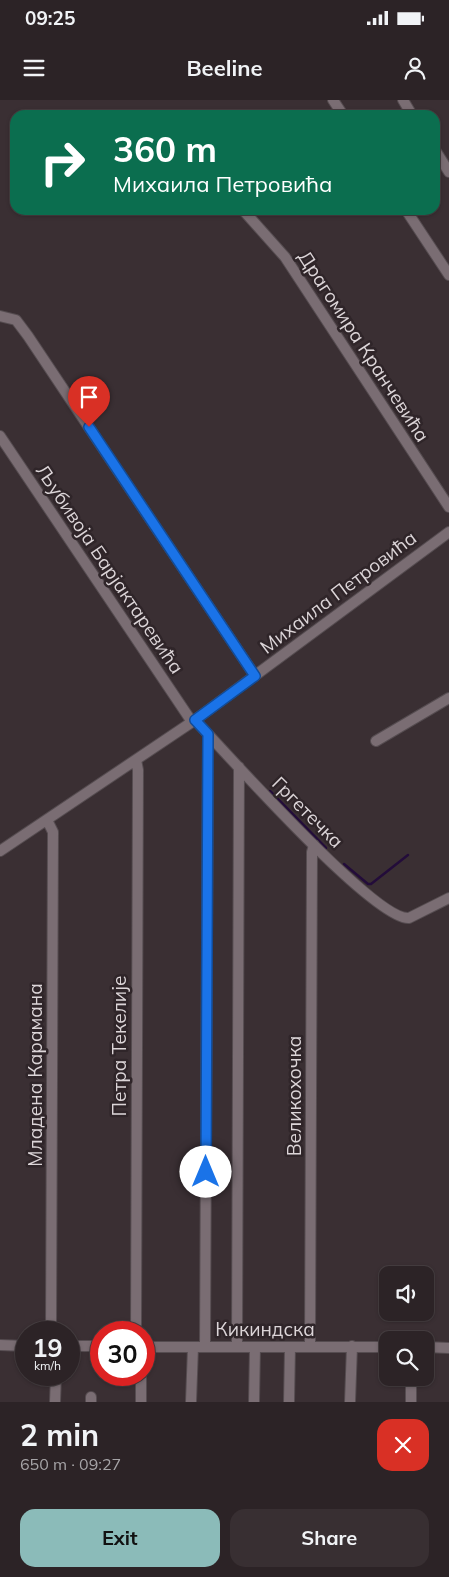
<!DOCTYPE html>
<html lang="en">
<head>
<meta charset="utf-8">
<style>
	body { margin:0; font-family:Mulish,sans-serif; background:#382f32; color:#f1f3f6; height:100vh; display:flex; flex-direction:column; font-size:19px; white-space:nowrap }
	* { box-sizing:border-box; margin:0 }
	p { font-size:16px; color:#a6a4a7 }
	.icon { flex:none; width:28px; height:28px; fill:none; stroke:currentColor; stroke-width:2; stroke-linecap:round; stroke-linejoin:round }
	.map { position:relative; height:1302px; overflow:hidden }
	.side { display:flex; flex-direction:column; background:#2c2326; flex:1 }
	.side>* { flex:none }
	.top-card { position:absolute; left:10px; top:10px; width:430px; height:105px; border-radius:15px; box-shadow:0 1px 4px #0004,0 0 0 1px #484043; background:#0b6e4f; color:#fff; overflow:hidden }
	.buttons { position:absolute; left:379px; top:1166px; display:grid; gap:10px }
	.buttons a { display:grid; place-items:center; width:55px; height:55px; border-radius:10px; background:#2c2326; box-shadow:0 1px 4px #0004,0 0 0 1px #484043; font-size:25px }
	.speed { position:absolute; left:15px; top:1221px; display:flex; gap:10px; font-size:25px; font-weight:700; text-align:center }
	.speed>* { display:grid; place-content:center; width:65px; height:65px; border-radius:50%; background:#2c2326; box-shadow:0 1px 4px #0004,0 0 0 1px #484043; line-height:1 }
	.speed small { font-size:12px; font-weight:400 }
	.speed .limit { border:8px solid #d22; background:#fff; color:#111 }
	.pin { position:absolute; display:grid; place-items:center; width:42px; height:42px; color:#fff; margin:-51px -21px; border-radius:50% 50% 50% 0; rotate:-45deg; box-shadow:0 0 5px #0007 }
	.pin .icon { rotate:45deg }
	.me { position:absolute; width:55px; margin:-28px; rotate:0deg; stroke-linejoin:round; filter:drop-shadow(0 0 4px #0008) }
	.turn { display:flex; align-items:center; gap:18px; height:105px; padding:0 20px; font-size:22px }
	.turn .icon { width:65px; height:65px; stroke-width:2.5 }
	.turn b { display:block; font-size:35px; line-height:42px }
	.round { display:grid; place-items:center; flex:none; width:52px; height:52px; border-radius:15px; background:#382f32 }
	.overview { display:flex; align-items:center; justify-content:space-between; height:85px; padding:0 20px }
	h1 { font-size:30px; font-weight:700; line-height:38px }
	.button { display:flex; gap:10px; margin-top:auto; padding:10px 20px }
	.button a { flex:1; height:58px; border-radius:15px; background:#8bbbb9; color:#111; font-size:20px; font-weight:700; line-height:58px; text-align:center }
	.button a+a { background:#382f32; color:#f1f3f6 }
	.status { display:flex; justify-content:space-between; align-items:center; height:35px; padding:0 25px; background:#2c2326; direction:ltr }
	.status svg { height:14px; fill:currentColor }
	header { display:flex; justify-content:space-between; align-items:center; height:65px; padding:0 20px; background:#2c2326; font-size:22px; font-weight:700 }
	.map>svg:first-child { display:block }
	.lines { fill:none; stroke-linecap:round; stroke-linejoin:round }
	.stream { stroke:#230c3a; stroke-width:2.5 }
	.minor-casing { stroke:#554c50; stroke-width:12 }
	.minor { stroke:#7a6d73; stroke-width:10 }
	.route-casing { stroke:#114b97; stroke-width:12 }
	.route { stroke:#1a73e8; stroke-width:9 }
	.labels { text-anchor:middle; stroke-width:5; stroke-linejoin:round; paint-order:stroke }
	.street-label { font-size:19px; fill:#dcd5d8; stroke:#2f2529 }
</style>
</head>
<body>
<div class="status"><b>09:25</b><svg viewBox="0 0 49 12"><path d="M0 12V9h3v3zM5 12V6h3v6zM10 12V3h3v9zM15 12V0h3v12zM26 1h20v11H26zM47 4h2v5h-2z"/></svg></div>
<header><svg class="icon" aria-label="menu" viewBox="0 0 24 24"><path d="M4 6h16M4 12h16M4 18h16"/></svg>Beeline<svg class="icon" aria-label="person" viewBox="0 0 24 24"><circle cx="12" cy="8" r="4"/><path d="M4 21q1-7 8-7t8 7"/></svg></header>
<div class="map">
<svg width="449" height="1302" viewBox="0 0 449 1302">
	<rect width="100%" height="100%" fill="#3a2f33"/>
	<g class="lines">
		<path class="stream" d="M270,691L326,748
			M344,764L368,784H371L408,755"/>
		<defs>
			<path id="minor" d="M333,0L343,15
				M403,0L412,15
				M435,50L449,72
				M243,110L285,157L449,407
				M406,110L449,175
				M0,216L16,220L28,236L255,576
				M0,336L192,622
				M195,620C225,652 375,821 409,818L449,798
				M376,641L449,598
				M47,720L53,732L51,1232
				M0,751L195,620L449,432
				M136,1232L138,670L136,660
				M0,1245L26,1246
				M69,1246H101
				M310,1246L312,752L314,745
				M144,1247H388
				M205,1247L208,634
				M237,1247L239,667
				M425,1247L449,1248
				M55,1302L56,1275
				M91,1302V1297
				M141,1302V1275
				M191,1302L193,1247
				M254,1302L255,1247
				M289,1302L290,1247
				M350,1302L352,1246
				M411,1302V1278"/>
		</defs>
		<use href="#minor" class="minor-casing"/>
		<use href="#minor" class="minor"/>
	</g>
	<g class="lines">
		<defs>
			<path id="route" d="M89,327L255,576L195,620L208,634L206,1072"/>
		</defs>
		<use href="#route" class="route-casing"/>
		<use href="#route" class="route"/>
	</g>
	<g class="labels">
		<g class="street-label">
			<text transform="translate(364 246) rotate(57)" y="7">Драгомира Кранчевића</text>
			<text transform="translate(110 469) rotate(56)" y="7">Љубивоја Барјактаревића</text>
			<text transform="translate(338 492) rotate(-37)" y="7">Михаила Петровића</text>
			<text transform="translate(308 712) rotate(45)" y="7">Гргетечка</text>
			<text transform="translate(119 946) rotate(-90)" y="7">Петра Текелије</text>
			<text transform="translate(35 975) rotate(-90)" y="7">Младена Карамана</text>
			<text transform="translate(294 996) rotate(-90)" y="7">Великохочка</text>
			<text x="265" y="1236">Кикиндска</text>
		</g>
	</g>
</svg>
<div class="buttons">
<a><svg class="icon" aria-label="sound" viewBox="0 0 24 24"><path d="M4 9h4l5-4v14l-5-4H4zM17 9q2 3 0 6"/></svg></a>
<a><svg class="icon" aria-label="search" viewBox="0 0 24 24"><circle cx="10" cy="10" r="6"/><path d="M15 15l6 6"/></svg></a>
</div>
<div class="speed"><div>19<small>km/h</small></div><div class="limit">30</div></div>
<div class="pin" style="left:89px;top:327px;background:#d93025"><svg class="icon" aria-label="arrive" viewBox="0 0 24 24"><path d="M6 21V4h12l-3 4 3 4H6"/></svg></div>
<svg class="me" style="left:206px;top:1072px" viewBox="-20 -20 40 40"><circle r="19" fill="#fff"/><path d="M0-13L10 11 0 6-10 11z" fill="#1a73e8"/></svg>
<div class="top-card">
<div class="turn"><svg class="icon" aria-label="right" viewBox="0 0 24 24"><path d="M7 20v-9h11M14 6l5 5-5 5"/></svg><div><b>360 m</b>Михаила Петровића</div></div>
</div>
</div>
<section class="side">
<div class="overview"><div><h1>2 min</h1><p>650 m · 09:27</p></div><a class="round" style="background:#d93025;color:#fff"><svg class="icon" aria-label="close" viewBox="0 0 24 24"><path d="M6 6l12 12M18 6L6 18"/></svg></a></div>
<div class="button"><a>Exit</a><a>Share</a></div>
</section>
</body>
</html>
